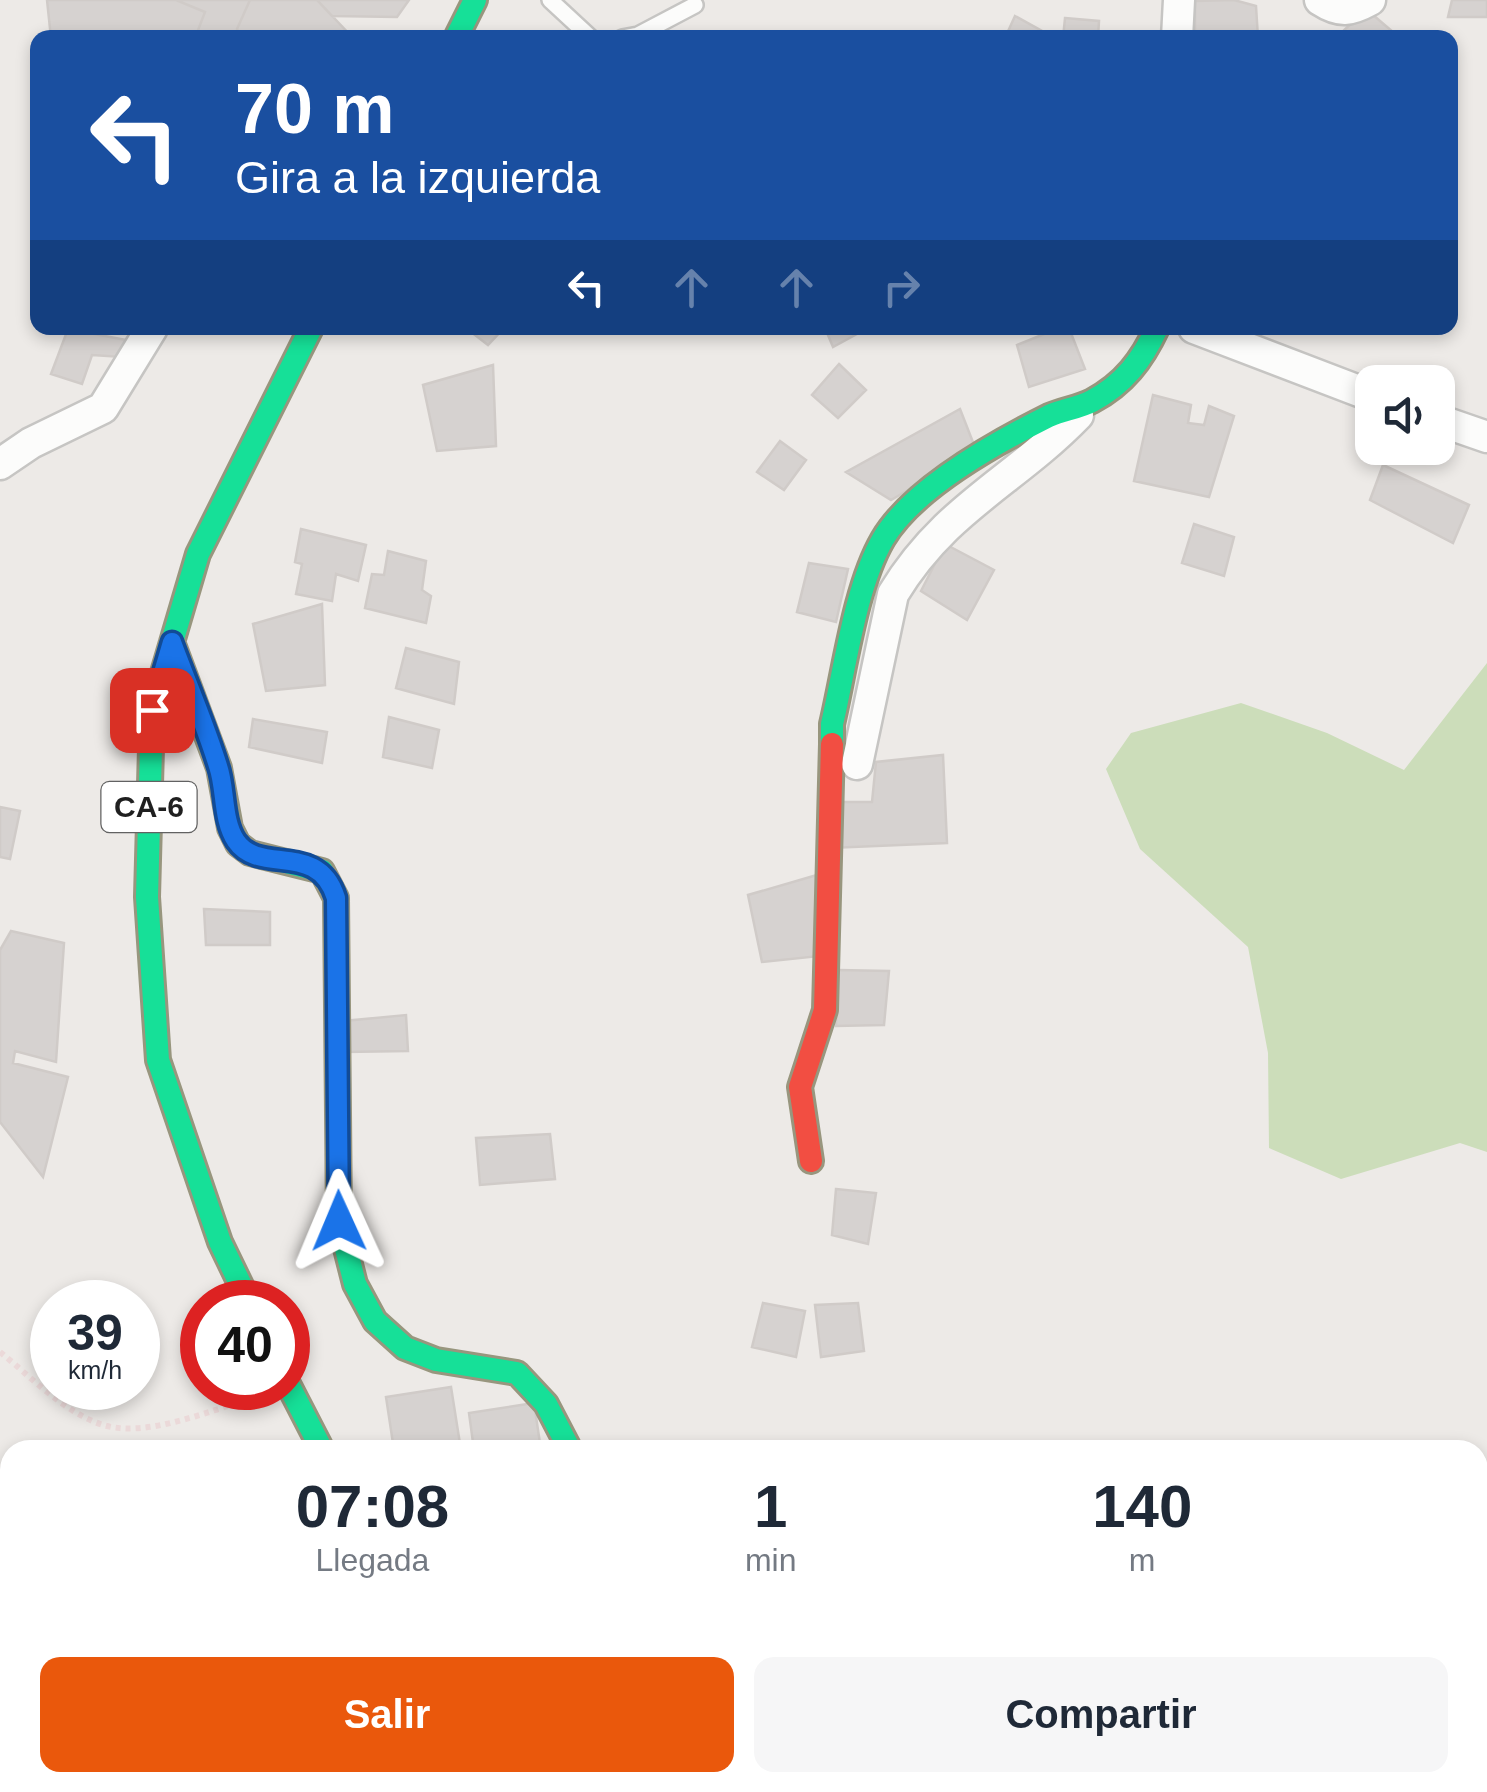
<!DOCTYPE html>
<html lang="es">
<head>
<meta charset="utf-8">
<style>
	body { margin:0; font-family:Arial,sans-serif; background:#f6f6f7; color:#1f2937; height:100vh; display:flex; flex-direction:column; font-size:38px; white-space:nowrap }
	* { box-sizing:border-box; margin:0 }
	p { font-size:32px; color:#747a83 }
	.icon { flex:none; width:55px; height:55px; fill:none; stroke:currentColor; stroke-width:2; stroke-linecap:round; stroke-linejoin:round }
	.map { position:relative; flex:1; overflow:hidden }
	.panel { position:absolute; left:0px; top:1440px; width:1488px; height:352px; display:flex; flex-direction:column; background:#fff; border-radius:30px 30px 0 0; box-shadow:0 5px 15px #0003 }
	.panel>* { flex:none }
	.top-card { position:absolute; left:30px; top:30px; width:1428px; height:305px; border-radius:20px; box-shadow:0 5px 15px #0003; background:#1a4fa0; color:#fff; overflow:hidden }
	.fabs { position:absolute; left:1355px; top:365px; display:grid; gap:20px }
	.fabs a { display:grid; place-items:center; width:100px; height:100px; border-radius:20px; background:#fff; box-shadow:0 5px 15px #0003; font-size:50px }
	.speed { position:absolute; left:30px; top:1280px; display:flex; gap:20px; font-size:50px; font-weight:700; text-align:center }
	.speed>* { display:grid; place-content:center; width:130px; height:130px; border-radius:50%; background:#fff; box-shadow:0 5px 15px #0003; line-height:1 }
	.speed small { font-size:25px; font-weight:400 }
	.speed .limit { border:15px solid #d22; background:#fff; color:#111 }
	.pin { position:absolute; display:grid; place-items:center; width:85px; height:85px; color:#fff; margin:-42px; border-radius:20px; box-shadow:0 5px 15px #0006 }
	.me { position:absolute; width:110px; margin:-55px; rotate:359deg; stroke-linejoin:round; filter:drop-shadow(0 0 8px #0008) }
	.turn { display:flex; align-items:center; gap:35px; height:210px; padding:0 40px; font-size:45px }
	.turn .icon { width:130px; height:130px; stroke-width:2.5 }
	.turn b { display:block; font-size:70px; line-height:85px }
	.lanes { display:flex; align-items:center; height:95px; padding:0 40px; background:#0003; justify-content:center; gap:50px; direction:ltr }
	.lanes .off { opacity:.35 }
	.eta { display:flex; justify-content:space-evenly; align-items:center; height:170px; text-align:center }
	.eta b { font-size:60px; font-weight:700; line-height:70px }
	.primary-button { display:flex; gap:20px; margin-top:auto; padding:20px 40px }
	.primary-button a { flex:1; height:115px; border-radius:20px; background:#ea580c; color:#fff; font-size:40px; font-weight:700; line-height:115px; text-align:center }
	.primary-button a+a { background:#f6f6f7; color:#1f2937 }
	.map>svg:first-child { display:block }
	.forest { fill:#ccddba }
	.building { fill:#d6d2d0; stroke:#d0cbc8; stroke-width:2.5 }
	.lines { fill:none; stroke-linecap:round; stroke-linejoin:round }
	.lane-casing { stroke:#c6c5c3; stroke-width:20 }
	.street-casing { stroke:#c6c5c3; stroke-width:35 }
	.fast-casing { stroke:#98967e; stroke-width:28 }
	.jam-casing { stroke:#98967e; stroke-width:28 }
	.path { stroke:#ebd9d9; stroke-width:6; stroke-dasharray:5 5; stroke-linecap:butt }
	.lane { stroke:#fcfcfb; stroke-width:15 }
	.street { stroke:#fcfcfb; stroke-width:30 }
	.fast { stroke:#16e098; stroke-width:22 }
	.jam { stroke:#f24e42; stroke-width:22 }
	.route-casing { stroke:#114b97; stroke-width:25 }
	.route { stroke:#1a73e8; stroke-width:18 }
	.labels { text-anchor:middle; stroke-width:9; stroke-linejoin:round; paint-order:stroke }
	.shield { fill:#fff; stroke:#626262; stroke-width:2.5 }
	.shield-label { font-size:30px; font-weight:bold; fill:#1f1f1f }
</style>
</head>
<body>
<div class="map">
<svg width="1487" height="1792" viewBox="0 0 1487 1792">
	<rect width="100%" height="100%" fill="#edeae7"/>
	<path class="forest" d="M1487,663V1152L1460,1143L1341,1179L1269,1148L1268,1053L1248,947L1140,849L1106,769L1131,733L1241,703L1327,733L1404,770Z"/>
	<path class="building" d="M47,0H317L352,37L51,38Z
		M176,0H250L237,29L241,38H195L205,12Z
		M317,0H409L397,17L332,16Z
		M1234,0L1256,6L1258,38H1195V1Z
		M1452,0H1487V17H1448Z
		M1366,9L1400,38H1336Z
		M1015,16L1044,32L1041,38H1005Z
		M1065,18L1099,21L1098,38H1063Z
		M466,328H504L488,345Z
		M825,328H868L833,347Z
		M1059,328H1069L1085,369L1029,387L1017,345Z
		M68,329L126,340L122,357L92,355L82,384L51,374Z
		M839,364L866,390L838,418L812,395Z
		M493,365L496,446L437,451L423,385Z
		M1153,395L1191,405L1188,423L1204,425L1209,406L1234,416L1209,497L1134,481Z
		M960,409L976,450L891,500L846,472Z
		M780,441L806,460L784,490L757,472Z
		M1383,465L1469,505L1453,543L1370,500Z
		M1194,524L1234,537L1224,576L1182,563Z
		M301,529L366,545L358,581L336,574L332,601L296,594L302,564L295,562Z
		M945,544L994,570L967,620L921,591Z
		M388,551L426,561L422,590L431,596L426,623L365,608L372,574L384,575Z
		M809,563L848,569L836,622L797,612Z
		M322,604L325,685L266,691L253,624Z
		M406,648L459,662L454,704L396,688Z
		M389,717L439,730L432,768L383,757Z
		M253,719L327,732L322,763L249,747Z
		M943,755L947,843L830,848L832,802H872L876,762Z
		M0,807L20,811L10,859L0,857Z
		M817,875L820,956L762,962L748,895Z
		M204,909L270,912V945H206Z
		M11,931L64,943L56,1062L15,1051L13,1063L68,1077L43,1177L0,1122V950Z
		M838,970L889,971L884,1025L836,1026Z
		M406,1015L408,1051L345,1052L344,1021Z
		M550,1134L555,1179L480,1185L476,1138Z
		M836,1189L876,1193L868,1244L832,1235Z
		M763,1303L805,1311L796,1357L752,1347Z
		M858,1303L864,1351L821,1357L815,1305Z
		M451,1387L461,1450H394L386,1397Z
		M534,1403L541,1450H474L469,1413Z
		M792,1782H802V1792H758Z"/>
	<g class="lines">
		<defs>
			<path id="lane" d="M550,0L591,38
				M622,38L638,35L695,5"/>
			<path id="street" d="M1320,0C1340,13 1350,11 1370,0
				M1177,38L1179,0
				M1194,328L1372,396
				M1438,420L1487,437
				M0,464L31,443L103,408L152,328
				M857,764L893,594C945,508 1013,482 1078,415
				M709,1792V1782"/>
			<path id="fast" d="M456,38L475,0
				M172,642L219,768L230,828L238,844L250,853L322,871L336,898L339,1221L355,1284L375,1321L405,1348L436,1360L517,1373L546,1404L570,1450
				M832,744V724C845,669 855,587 883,539C913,488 997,442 1049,416C1062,410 1079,408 1092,401C1124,384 1142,360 1157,328
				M249,1302L220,1242L158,1060L147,897L152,710L198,554L311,328
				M288,1384L322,1450
				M498,1782L503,1792"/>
			<path id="jam" d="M811,1161L800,1087L825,1010L832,744"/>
		</defs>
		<use href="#lane" class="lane-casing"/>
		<use href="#street" class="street-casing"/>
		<use href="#fast" class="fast-casing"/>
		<use href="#jam" class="jam-casing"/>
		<path class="path" d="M0,1352C31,1377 65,1413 103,1425C147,1438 208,1411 250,1399"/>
		<use href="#lane" class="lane"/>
		<use href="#street" class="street"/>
		<use href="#fast" class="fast"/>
		<use href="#jam" class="jam"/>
	</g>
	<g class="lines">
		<defs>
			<path id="route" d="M152,710L172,642C187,683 205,724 218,766C226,789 222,820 236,841C260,876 318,840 336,898L339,1221"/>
		</defs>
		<use href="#route" class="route-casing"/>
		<use href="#route" class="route"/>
	</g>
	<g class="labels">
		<rect class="shield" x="101.5" y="782" width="95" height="50" rx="8"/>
		<g class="shield-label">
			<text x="149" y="817">CA-6</text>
		</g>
	</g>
</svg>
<div class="fabs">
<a><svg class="icon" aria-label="sound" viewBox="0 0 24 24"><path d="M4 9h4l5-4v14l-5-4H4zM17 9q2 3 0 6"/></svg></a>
</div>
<div class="speed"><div>39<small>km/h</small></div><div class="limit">40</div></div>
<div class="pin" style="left:152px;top:710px;background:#d93025"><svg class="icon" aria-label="arrive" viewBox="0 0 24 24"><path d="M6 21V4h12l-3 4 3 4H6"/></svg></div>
<svg class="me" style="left:339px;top:1221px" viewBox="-20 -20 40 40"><path d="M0-17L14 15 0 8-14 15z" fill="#1a73e8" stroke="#fff" stroke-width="4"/></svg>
<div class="top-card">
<div class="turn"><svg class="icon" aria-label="left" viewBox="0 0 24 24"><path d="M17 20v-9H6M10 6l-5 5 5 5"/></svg><div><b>70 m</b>Gira a la izquierda</div></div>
<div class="lanes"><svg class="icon" aria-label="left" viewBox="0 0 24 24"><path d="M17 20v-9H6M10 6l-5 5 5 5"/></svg><svg class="icon off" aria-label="ahead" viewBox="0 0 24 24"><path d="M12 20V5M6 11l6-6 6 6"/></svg><svg class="icon off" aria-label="ahead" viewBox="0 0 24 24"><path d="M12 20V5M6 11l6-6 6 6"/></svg><svg class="icon off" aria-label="right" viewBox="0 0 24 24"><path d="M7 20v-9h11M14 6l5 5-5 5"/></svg></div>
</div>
<section class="panel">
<div class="eta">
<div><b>07:08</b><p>Llegada</p></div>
<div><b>1</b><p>min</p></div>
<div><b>140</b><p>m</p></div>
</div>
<div class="primary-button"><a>Salir</a><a>Compartir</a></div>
</section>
</div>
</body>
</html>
